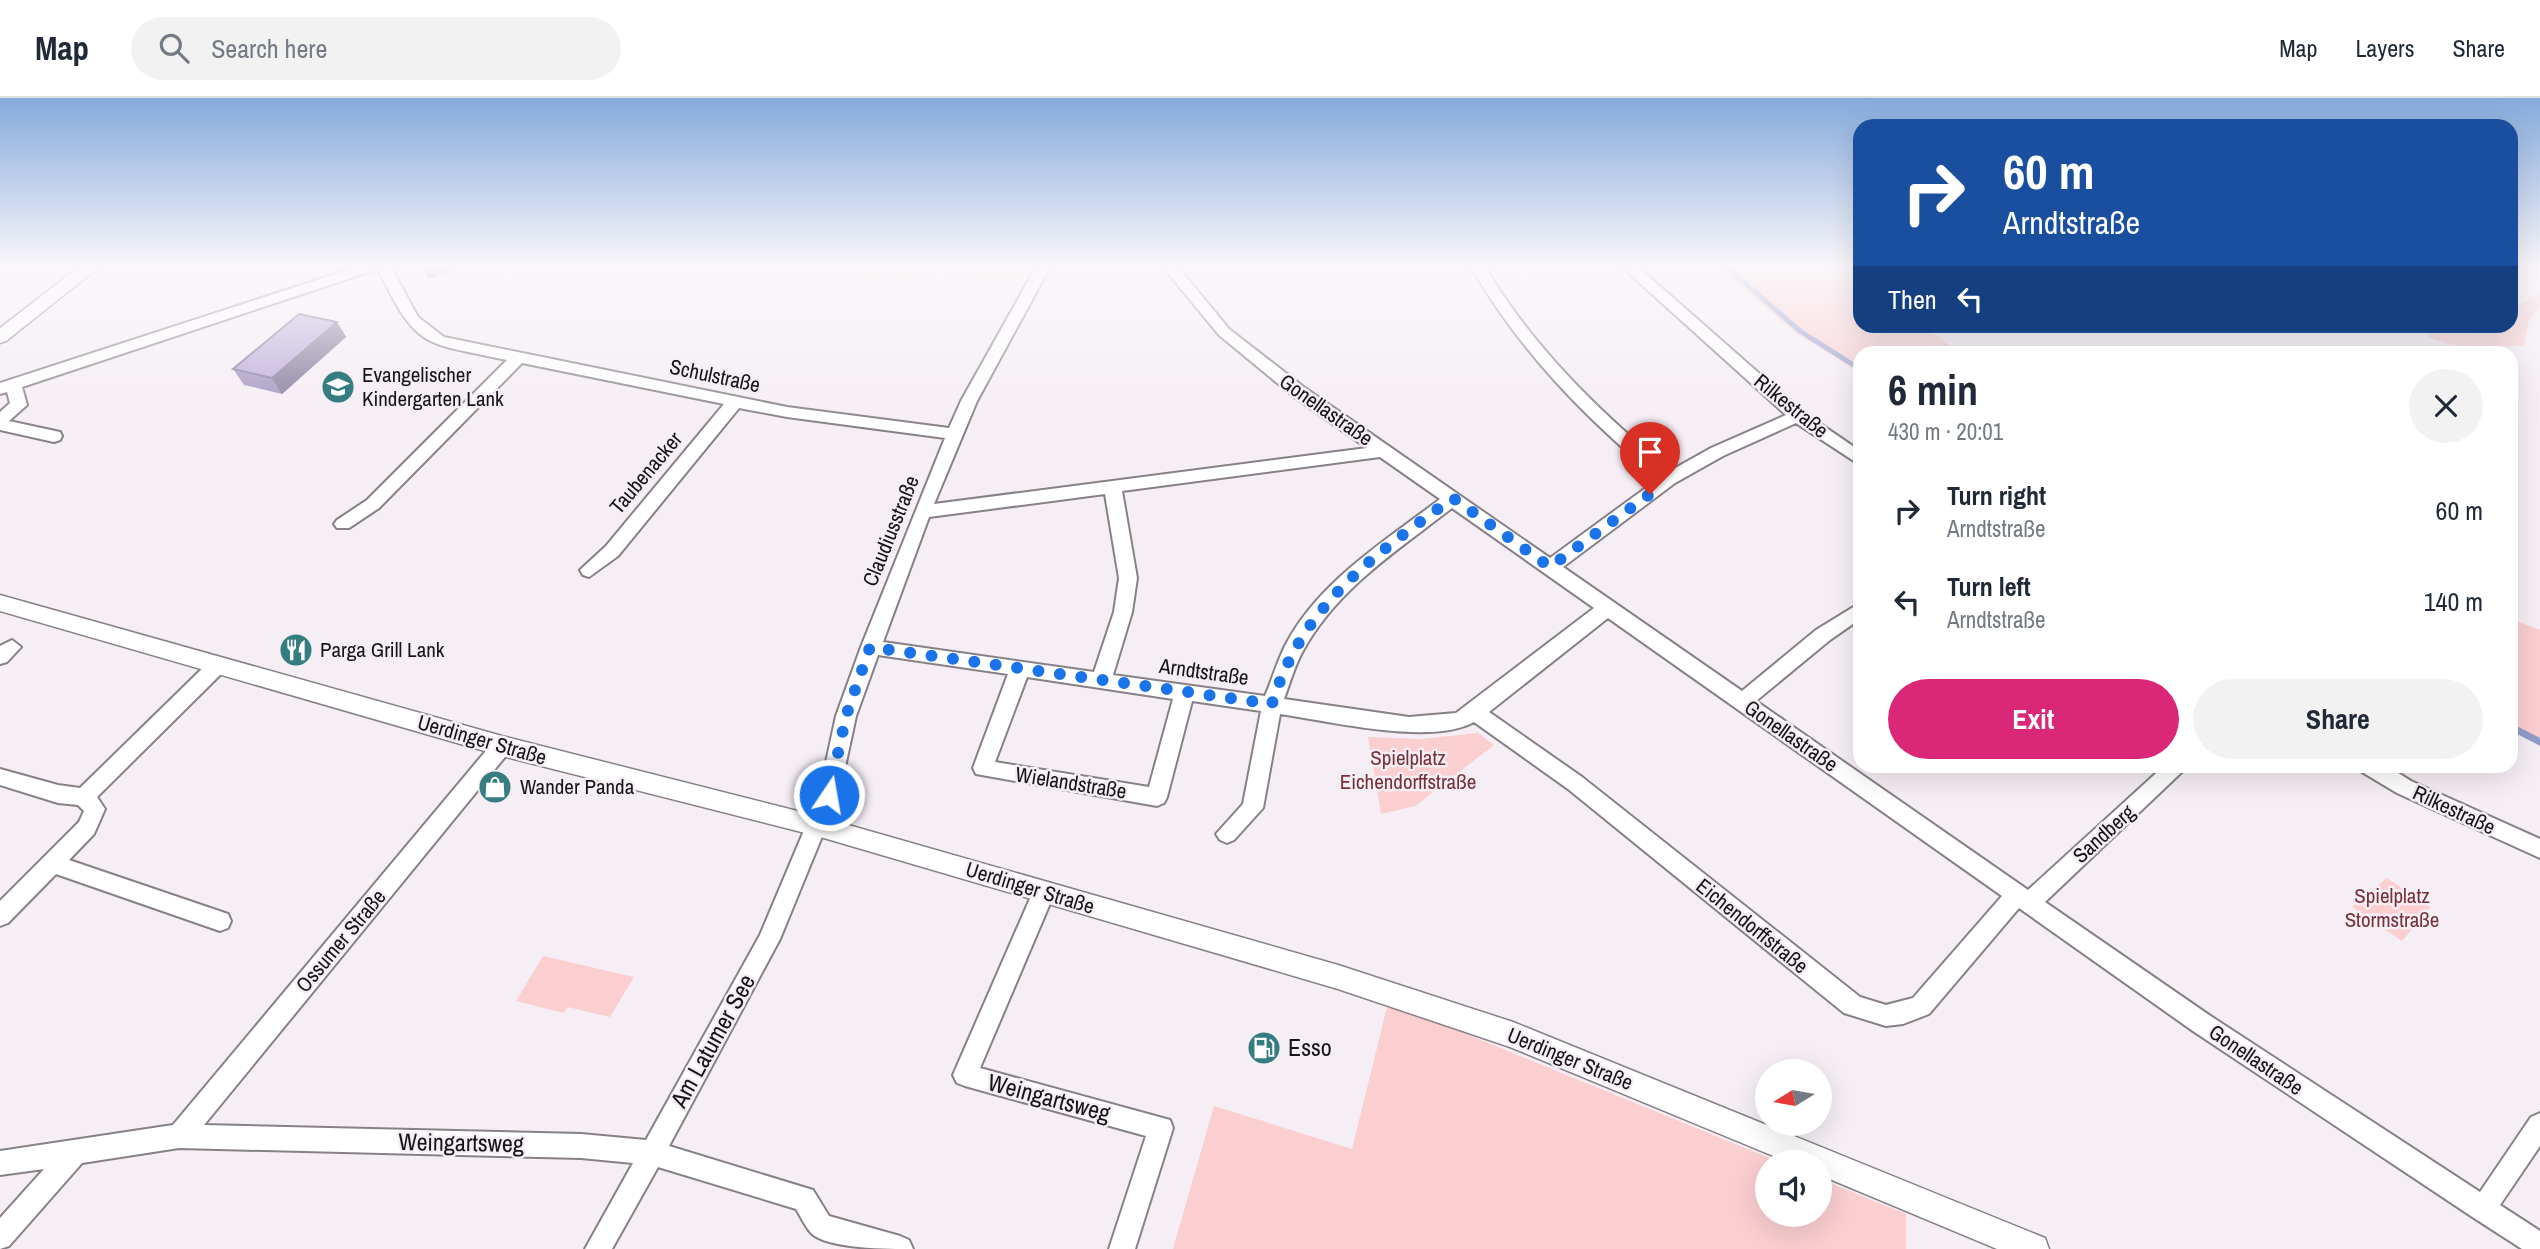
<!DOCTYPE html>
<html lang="en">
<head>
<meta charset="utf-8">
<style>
	body { margin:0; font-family:"Archivo Narrow",sans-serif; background:#f2f2f3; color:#1f2937; height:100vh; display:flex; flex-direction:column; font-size:26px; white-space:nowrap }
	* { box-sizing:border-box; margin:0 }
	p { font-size:23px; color:#747a83 }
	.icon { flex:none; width:38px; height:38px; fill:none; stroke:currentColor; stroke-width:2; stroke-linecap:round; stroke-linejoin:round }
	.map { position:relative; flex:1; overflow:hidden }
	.drawer { position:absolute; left:1853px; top:248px; width:665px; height:427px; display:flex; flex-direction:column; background:#fff; border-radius:21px; box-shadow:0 7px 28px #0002 }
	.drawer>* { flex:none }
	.top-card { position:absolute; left:1853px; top:21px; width:665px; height:214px; border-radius:21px; box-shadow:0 7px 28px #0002; background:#1a4fa0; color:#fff; overflow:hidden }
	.needle { width:46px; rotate:259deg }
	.tools { position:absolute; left:1755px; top:961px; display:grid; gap:14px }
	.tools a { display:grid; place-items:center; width:77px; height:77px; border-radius:50%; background:#fff; box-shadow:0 7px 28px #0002; font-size:35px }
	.pin { position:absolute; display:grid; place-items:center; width:60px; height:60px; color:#fff; margin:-72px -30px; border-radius:50% 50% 50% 0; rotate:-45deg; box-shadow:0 0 7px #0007 }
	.pin .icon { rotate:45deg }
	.me { position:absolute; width:77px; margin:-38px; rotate:12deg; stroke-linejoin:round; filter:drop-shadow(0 0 5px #0008) }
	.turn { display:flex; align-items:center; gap:24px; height:147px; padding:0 35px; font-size:32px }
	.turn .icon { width:91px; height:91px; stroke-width:2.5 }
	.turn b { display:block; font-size:49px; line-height:60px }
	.then { display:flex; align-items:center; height:66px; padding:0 35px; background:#0003; gap:14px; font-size:26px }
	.round { display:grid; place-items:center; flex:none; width:74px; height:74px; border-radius:37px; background:#f2f2f3 }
	.headline { display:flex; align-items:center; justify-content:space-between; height:119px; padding:0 35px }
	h1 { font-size:42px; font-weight:700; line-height:52px }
	.button { display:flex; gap:14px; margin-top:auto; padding:14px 35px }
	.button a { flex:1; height:80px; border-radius:42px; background:#db2777; color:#fff; font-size:28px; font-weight:700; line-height:80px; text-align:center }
	.button a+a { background:#f2f2f3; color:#1f2937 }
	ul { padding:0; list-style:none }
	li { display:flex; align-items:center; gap:21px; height:91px; padding:0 35px }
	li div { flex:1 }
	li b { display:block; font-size:26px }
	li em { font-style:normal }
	header { display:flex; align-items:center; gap:42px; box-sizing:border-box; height:98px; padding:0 35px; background:#fff; border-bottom:2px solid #e0e1e3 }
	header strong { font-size:33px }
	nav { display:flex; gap:38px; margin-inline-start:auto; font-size:24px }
	.search { width:490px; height:63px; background:#f2f2f3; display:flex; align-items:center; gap:18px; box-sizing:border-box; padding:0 24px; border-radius:38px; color:#747a83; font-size:26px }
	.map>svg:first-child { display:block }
	.green { fill:#fbced0 }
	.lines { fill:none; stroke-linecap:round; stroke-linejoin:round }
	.stream-far1 { stroke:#929cca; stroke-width:5 }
	.stream { stroke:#929cca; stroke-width:7 }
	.minor-casing { stroke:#878187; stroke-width:4 }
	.tertiary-casing { stroke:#878187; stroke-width:3 }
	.minor { fill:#fff; fill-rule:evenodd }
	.tertiary { fill:#fff; fill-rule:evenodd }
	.wall { fill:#9e91ba }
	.shaded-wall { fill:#817697 }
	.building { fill:#b8a9d8; stroke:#817697; stroke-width:2 }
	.route { stroke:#1a73e8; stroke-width:12; stroke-dasharray:0 21.6 }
	.labels { text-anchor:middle; stroke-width:5; stroke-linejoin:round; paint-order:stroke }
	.poi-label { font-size:21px; fill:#161416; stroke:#f5eef5; text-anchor:start }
	.street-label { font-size:21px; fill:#161416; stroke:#f5eef5 }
	.park-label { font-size:21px; fill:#763039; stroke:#f5eef5 }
	.near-street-label { font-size:24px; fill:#161416; stroke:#f5eef5 }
	.near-poi-label { font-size:24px; fill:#161416; stroke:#f5eef5; text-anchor:start }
</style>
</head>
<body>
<header>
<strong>Map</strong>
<div class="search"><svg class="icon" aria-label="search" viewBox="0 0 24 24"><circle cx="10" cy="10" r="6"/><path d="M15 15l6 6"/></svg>Search here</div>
<nav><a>Map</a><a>Layers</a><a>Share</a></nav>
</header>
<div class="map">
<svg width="2540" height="1151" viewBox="0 0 2540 1151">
	<rect width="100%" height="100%" fill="#f5eef5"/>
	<path class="green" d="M855,169H950L938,175L931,172L909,182L896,170L869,183Z
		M973,169H1025L1016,183L968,176Z
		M1717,169H1846L1860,180V228H1923L1960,255L1860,256V275L1797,236Z
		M2540,196V210L2529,222L2524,248H2458L2427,239L2431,230L2439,228H2511V211Z
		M2511,521L2540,532V645L2511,630Z
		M1478,635L1494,647L1415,708L1381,716L1368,639L1421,641Z
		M2387,780L2430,809L2402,843L2352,809Z
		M543,858L634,879L610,919L568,909L564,915L516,903Z
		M1387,909L1442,926L1779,1064H1768V1116H1820V1081L1906,1116V1151H1173L1214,1008L1352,1051Z"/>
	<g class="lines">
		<path class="stream-far1" d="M1727,169L1800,233L1860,271"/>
		<path class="stream" d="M2511,629L2540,644"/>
		<defs>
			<path id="minor" d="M357,169H391L418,219L444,239L787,309L949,330L961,303L1036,169H1050L977,303L934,406L1367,350L1293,298L1219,237L1163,169H1178L1229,231L1305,290L1550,460L1658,381C1582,316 1522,256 1471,169H1485C1534,251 1598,312 1670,373L1711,350L1786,317L1622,169H1638L1803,314L1860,353V367L1796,325L1723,358L1675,385L1563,469L1742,593L1816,532L1860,505V521L1830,542L1756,603L2028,792L2164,668H2188L2045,804L2209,917L2480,1094L2531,1019L2540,1015V1048L2500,1107L2540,1133V1151H2522L2474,1120L2193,933L2019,810L1929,916L1903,926L1886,928L1844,915L1568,691L1474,624C1431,648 1329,623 1280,616L1263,710L1234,742L1227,745L1220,742L1216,736L1243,706L1261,613L1192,603L1167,699L1164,705L1157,708L976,676L973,670L1008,576L878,557L856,618L839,697L780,841L669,1048L813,1092L829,1118L900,1138L909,1142L913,1151C889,1151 827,1151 811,1135C805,1128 801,1119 796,1111L658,1069L612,1151H585L633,1065L581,1060L179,1050L82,1065L9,1148L0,1151V1120L44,1071L0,1077V1053L173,1027L495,642H509L512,648L509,654L204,1027L581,1036L646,1042L760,837L819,697L836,618L861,549L945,340L787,319L739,310L618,458L589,479L583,477L580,472L606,448L724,306L522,265L379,410L349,430H337L334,426L337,422L367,402L507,262C423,244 417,252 378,171L22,289L27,307L9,323L60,334L62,338L60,342L54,344L0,332V314L10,305L7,294L0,296V285ZM1380,359L1440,401C1384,444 1318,484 1285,548C1277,564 1272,582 1265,598L1113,577L1132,514L1137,480L1122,393ZM1105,396L1119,480L1114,514L1094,574L883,544L929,419ZM1452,410L1594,510L1456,615L1409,619L1284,601C1290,585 1295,566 1304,551C1338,490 1398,452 1452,410ZM1608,520L2002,798L1913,900L1886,907L1860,899L1582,679L1489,614ZM1027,579L1173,601L1149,689L995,664Z
				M12,542L21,549L7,564L0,566V548Z
				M218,560L225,562L228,567L225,572L97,699L105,711L94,736L69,762L228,816L231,823L228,830L220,833L56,776L8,825L0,828V803L79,724L84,713L78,707L58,705L0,687V671L58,687L80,690L211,562Z
				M2359,668H2387L2411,683L2540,741V760L2397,695L2362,674Z
				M1043,786L1051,789L1054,796L980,970L1170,1022L1173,1030L1135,1151H1109L1146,1038L965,988L957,985L953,977L1032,796L1035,789Z"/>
			<path id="tertiary" d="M79,169H99L6,243L0,245V230Z
				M0,497L502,638L817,718L1338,867L1513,924L2045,1140L2049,1151H1997L1820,1077V1064H1788L1510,949L1338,891L817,738L502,658L0,513Z"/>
		</defs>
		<use href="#minor" class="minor-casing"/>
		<use href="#tertiary" class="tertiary-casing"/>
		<use href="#minor" class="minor"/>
		<use href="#tertiary" class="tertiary"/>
	</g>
	<path class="wall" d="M337,224L346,239L282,296L244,287L233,271Z"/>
	<path class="shaded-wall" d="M427,169H452L454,172L429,181L423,170Z
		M337,224L346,239L282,296L272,280Z"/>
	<path class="building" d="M299,216L337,224L272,280L233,271Z"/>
	<linearGradient id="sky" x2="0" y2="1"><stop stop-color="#85aadc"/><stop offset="0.51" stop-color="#faf7fa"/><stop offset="1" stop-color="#faf7fa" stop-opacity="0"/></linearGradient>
	<rect width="2540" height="330" fill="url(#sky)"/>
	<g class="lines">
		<path class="route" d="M829,697L846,618L870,549L1272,606C1302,507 1373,458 1453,400L1550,469L1650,396"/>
	</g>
	<defs>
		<symbol id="school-disc" viewBox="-11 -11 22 22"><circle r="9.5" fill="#357d81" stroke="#f5eef5"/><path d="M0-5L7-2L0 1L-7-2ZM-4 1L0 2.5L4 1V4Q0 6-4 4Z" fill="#fff"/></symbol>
		<symbol id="restaurant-disc" viewBox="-11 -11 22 22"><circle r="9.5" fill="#357d81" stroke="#f5eef5"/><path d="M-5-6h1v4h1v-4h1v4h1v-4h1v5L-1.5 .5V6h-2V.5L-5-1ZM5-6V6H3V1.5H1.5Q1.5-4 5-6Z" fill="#fff"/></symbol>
		<symbol id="shop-disc" viewBox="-11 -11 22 22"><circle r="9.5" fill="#357d81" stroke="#f5eef5"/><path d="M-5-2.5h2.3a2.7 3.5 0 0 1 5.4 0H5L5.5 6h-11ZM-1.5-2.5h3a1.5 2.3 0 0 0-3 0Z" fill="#fff"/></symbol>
		<symbol id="fuel-disc" viewBox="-11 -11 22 22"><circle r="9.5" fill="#357d81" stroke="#f5eef5"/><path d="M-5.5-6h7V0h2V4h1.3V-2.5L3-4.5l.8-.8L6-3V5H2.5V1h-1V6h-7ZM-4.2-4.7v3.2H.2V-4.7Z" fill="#fff"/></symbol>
	</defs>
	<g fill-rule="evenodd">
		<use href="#school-disc" x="319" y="270" width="38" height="38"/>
		<use href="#restaurant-disc" x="277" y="533" width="38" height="38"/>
		<use href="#shop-disc" x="476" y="670" width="38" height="38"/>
		<use href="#fuel-disc" x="1245" y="931" width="38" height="38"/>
	</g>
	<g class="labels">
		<g class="poi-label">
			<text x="362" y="284">Evangelischer<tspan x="362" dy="24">Kindergarten Lank</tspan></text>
			<text x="320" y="559">Parga Grill Lank</text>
			<text x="520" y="696">Wander Panda</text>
		</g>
		<g class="street-label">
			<text transform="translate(715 278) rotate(12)" y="7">Schulstraße</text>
			<text transform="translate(1791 308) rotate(39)" y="7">Rilkestraße</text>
			<text transform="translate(1326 312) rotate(35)" y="7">Gonellastraße</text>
			<text transform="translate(646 375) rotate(-50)" y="7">Taubenacker</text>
			<text transform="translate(891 433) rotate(-68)" y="7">Claudiusstraße</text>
			<text transform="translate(1204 574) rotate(8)" y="7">Arndtstraße</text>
			<text transform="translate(1791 638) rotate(35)" y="7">Gonellastraße</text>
			<text transform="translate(482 642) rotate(16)" y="7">Uerdinger Straße</text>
			<text transform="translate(1071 685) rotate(9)" y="7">Wielandstraße</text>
			<text transform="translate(2454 712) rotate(25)" y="7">Rilkestraße</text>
			<text transform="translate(2104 736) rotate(-42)" y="7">Sandberg</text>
			<text transform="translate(1030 790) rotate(17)" y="7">Uerdinger Straße</text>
			<text transform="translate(1752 828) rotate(39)" y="7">Eichendorffstraße</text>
			<text transform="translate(341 843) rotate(-50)" y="7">Ossumer Straße</text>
			<text transform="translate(1570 961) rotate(22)" y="7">Uerdinger Straße</text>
			<text transform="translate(2256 962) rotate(34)" y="7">Gonellastraße</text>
		</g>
		<g class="park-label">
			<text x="1408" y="667">Spielplatz<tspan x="1408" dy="24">Eichendorffstraße</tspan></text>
			<text x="2392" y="805">Spielplatz<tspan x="2392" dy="24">Stormstraße</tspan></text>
		</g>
		<g class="near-street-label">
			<text transform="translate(713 943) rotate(-61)" y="8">Am Latumer See</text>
			<text transform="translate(1049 1000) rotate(15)" y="8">Weingartsweg</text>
			<text transform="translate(461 1045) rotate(1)" y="8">Weingartsweg</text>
		</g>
		<g class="near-poi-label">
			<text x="1288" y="958">Esso</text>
		</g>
	</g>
</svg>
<div class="tools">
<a><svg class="needle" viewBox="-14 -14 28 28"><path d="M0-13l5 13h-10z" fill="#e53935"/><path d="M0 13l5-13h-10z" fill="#747a83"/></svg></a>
<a><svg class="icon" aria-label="sound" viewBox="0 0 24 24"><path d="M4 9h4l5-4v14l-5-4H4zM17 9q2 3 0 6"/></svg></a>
</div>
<div class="pin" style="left:1650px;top:396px;background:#d93025"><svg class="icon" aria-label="arrive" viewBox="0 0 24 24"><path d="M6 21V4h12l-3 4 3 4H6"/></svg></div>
<svg class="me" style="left:829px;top:697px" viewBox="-20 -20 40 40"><circle r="17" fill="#1a73e8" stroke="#fff" stroke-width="3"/><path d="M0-11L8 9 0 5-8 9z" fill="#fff"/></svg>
<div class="top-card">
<div class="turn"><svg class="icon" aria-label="right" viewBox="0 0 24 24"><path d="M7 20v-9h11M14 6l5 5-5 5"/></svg><div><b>60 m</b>Arndtstraße</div></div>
<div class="then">Then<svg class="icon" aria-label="left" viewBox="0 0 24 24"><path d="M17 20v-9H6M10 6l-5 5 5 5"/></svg></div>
</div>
<section class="drawer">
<div class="headline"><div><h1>6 min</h1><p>430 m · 20:01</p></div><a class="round"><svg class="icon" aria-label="close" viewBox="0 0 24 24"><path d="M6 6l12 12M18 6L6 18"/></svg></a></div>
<ul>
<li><svg class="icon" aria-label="right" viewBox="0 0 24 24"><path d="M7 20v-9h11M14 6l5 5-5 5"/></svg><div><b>Turn right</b><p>Arndtstraße</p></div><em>60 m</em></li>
<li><svg class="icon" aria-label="left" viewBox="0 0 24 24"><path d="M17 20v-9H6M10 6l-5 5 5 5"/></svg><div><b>Turn left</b><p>Arndtstraße</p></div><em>140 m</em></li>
</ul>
<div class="button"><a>Exit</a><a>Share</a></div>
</section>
</div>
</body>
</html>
